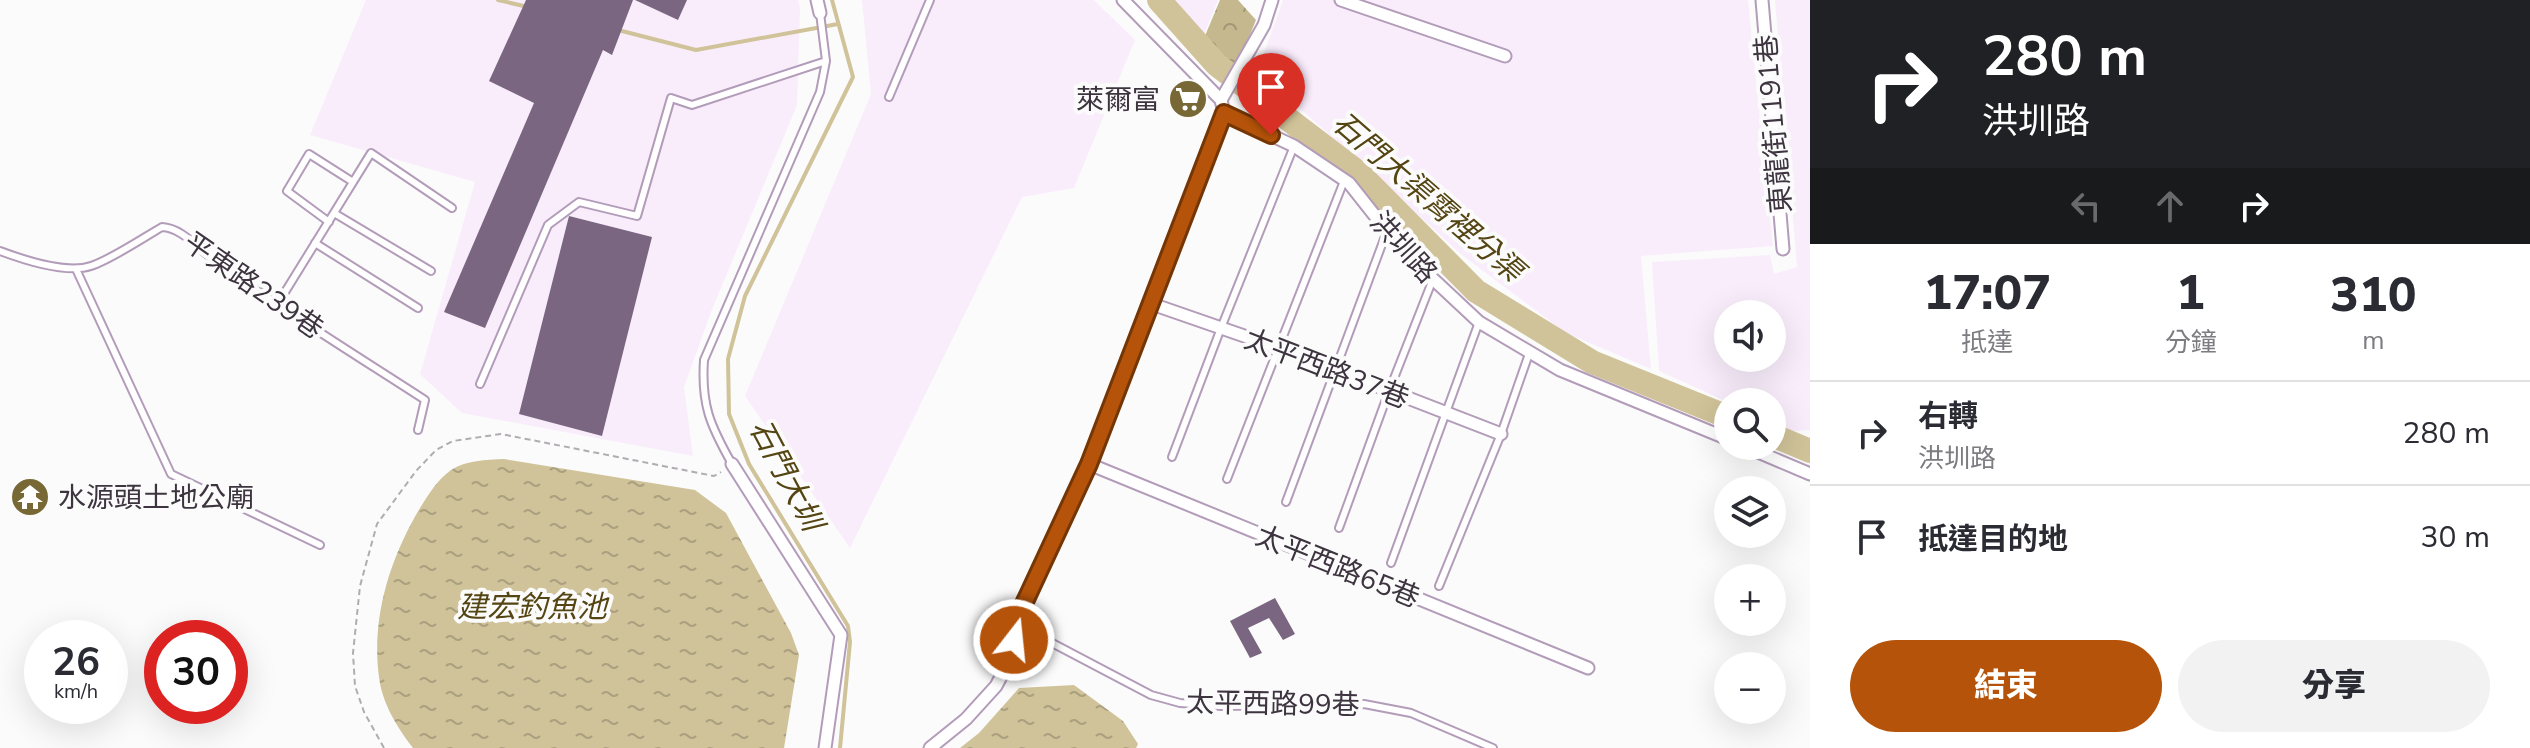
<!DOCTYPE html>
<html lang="zh-TW">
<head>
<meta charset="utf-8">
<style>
	body { margin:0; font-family:"Nunito Sans","Noto Sans TC",sans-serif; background:#f2f2f3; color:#2b2b33; height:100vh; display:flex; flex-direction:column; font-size:30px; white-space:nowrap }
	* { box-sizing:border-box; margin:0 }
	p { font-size:26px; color:#7c7c81 }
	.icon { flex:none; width:44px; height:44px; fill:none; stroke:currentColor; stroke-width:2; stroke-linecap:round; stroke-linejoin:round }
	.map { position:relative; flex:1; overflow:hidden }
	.side { display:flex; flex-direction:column; background:#fff; width:720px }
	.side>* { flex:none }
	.top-card { background:#202124; color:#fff; overflow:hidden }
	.fabs { position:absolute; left:1714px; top:300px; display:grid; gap:16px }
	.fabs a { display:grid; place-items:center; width:72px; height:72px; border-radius:50%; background:#fff; box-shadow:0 8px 32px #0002; font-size:40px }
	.speed { position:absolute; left:24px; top:620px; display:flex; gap:16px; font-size:40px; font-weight:700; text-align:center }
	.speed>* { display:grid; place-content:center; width:104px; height:104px; border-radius:50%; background:#fff; box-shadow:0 8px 32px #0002; line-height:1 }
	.speed small { font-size:20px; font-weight:400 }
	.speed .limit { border:12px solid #d22; background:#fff; color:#111 }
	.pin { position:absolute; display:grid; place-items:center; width:68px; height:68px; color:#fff; margin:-82px -34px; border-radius:50% 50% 50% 0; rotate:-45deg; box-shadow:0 0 8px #0007 }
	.pin .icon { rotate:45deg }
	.me { position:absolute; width:88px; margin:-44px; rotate:16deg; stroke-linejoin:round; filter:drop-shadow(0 0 6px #0008) }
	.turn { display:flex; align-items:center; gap:28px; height:168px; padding:0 40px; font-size:36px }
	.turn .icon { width:104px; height:104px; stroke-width:2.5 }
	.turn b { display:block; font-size:56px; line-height:68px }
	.lanes { display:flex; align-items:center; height:76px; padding:0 40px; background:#0003; justify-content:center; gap:40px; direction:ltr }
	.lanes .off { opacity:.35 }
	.eta { display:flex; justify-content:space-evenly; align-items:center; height:136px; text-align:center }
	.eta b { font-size:48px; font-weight:800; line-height:56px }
	.action { display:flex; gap:16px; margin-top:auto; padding:16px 40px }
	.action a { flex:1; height:92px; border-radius:48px; background:#b45309; color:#fff; font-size:32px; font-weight:800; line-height:92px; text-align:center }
	.action a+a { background:#f2f2f3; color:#2b2b33 }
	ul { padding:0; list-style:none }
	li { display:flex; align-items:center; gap:24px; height:104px; padding:0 40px; border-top:2px solid #e1e1e2 }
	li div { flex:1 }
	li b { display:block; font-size:30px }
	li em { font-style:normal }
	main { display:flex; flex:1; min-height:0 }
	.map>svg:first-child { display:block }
	.built { fill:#f9edfc; fill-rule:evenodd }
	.forest { fill:url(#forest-crowns) }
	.water { fill:url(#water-ripples) }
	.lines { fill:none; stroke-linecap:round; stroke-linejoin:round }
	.stream { stroke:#d0c399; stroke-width:4 }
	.river { stroke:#d0c399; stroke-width:24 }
	.building { fill:#7b6681 }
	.lane-casing { stroke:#b39cb9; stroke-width:10 }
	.street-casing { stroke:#b39cb9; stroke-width:15 }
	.path { stroke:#b0acb1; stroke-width:2; stroke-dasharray:6 4; stroke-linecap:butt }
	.lane { stroke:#fff; stroke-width:6 }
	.street { stroke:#fff; stroke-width:11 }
	.route-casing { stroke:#753606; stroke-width:20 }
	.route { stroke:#b45309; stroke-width:14 }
	.labels { text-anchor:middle; stroke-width:8; stroke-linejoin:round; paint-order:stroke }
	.poi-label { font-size:28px; fill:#3d3440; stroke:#fbfbfb; text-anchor:end }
	.street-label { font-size:28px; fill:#3d3440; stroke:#fbfbfb }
	.water-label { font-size:30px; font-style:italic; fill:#544512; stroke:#fbfbfb }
</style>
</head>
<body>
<main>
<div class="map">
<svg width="1810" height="748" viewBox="0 0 1810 748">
	<defs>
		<pattern id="forest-crowns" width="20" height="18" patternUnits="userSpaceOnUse" patternTransform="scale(2)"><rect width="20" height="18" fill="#c5b88e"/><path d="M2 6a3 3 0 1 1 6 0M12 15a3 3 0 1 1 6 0" fill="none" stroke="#a19675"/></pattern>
		<pattern id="water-ripples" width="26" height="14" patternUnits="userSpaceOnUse" patternTransform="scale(2)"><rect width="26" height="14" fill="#d0c399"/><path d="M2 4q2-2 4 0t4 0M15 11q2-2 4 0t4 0" fill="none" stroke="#aa9f7e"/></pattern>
	</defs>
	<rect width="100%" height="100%" fill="#fbfbfb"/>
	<path class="built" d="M366,0H798L800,8L797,105L711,312L684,387L693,456L462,413L420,374L475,182L310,135Z
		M862,0H1094L1135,40L1074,188L1022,197L850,548L745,396L871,94Z
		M1164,0H1218L1201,42Z
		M1283,0H1748L1773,246L1641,256L1651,369L1566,333L1462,255L1258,70Z
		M1775,0H1810V430L1792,431L1772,422V402H1728L1659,371L1652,262L1770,255L1774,274L1797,267ZM1772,314V358H1728V314Z"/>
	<path class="forest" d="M1220,0H1238L1256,20L1234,74L1219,62L1202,43Z"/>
	<path class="water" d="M504,459L695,490L726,513L791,633L799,655L784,748H413C397,727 382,703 379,677C371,618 390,558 420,508C429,494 437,480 451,470C466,460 486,460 504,459Z
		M1074,685L1123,721L1138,744L1136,748H960L979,733L1019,688Z"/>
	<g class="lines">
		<path class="stream" d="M498,0L528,7
			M832,0L853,77L745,296L728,359L729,414L749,464L848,626L850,642L840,748
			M618,30L696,50L838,24"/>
		<path class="river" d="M1159,0L1217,65L1359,173L1476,291L1592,362L1728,417
			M1772,435L1810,451"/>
	</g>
	<path class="building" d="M526,0H633L612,55L603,50L485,328L444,312L534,103L489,81Z
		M635,0H687L678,20Z
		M569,216L652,237L602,436L519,414Z
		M24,487L39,489L36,508L22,506Z
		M1275,598L1295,634L1283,640L1269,618L1248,628L1262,653L1250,658L1230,621Z"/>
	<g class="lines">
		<defs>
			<path id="lane" d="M889,97L930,0
				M334,213L431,271
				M329,222L287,191L309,154L353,182
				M315,243L418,308
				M0,251C24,260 66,274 91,266C110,260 143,238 162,227C182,228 197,248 213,259C281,309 354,354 425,400L418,430
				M76,269L171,474L320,545
				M277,305L371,153L452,208
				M480,384L548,225L579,202L637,216L671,98L692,105L826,61
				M1172,457L1221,328L1294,146
				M732,464C710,425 701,405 704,360L820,92L826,61L820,13
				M1227,479L1344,181
				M1286,502L1387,231
				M1339,528L1389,391L1433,279
				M1391,563L1479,322
				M1439,586L1501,434L1530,351
				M1016,624L1151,695L1180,703L1221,706L1364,704L1411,713L1493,748"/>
			<path id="street" d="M817,0L820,13
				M1123,0L1221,100L1224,113L1294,146L1349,183L1387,231L1433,279L1479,322L1560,370L1728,439
				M1341,0L1505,56
				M1762,0L1783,249
				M1221,100L1264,25L1272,0
				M1152,304L1279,348L1501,434
				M1744,446L1810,474
				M732,464L841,635L825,748
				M1089,464L1588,668
				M930,748L966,719L996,686L1012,656L1015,623L1089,464L1224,113"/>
		</defs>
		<use href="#lane" class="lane-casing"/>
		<use href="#street" class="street-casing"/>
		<path class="path" d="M384,748L364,712L355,686L353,653L360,586L377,524L416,471L436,450L453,441L501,434L714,476L721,472"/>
		<use href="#lane" class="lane"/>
		<use href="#street" class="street"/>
	</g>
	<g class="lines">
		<defs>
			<path id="route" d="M1014,640L1015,623L1089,464L1224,113L1271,135"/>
		</defs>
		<use href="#route" class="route-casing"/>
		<use href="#route" class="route"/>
	</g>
	<defs>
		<symbol id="supermarket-disc" viewBox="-11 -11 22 22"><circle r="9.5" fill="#776835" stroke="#fbfbfb"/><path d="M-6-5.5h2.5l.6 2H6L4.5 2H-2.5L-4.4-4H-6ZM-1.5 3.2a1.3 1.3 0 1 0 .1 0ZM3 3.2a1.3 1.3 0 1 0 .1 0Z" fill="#fff"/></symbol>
		<symbol id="temple-disc" viewBox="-11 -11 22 22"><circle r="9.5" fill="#776835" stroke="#fbfbfb"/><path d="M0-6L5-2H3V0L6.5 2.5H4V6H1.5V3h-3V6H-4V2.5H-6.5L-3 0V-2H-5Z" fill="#fff"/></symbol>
	</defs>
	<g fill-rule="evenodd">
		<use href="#supermarket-disc" x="1166" y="77" width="44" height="44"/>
		<use href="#temple-disc" x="8" y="475" width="44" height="44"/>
	</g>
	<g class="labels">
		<g class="poi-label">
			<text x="1160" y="109">萊爾富</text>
			<text x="58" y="507" text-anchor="start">水源頭土地公廟</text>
		</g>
		<g class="street-label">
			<text transform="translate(1773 124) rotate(-95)" y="10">東龍街1191巷</text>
			<text transform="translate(1404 247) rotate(48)" y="10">洪圳路</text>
			<text transform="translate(254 285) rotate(35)" y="10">平東路239巷</text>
			<text transform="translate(1327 368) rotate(21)" y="10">太平西路37巷</text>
			<text transform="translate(1338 566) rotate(22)" y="10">太平西路65巷</text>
			<text transform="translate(1273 703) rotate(1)" y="10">太平西路99巷</text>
		</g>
		<g class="water-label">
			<text transform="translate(1428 197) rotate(41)" y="10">石門大渠霄裡分渠</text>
			<text transform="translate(786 475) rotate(62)" y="10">石門大圳</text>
			<text x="532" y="617">建宏釣魚池</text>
		</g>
	</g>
</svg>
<div class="fabs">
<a><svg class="icon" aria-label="sound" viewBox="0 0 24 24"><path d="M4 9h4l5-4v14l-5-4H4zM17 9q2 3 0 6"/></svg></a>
<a><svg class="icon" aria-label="search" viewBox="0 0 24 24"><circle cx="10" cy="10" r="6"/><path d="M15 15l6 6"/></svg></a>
<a><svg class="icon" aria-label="layers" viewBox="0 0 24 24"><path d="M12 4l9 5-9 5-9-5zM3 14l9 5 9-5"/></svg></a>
<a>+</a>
<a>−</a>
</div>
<div class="speed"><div>26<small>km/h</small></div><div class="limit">30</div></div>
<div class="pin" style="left:1271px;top:135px;background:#d93025"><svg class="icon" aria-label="arrive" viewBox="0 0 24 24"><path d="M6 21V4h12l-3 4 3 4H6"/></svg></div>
<svg class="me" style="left:1014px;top:640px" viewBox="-20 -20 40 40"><circle r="17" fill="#b45309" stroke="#fff" stroke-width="3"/><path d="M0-11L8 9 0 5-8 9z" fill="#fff"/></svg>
</div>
<section class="side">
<div class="top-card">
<div class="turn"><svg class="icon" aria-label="right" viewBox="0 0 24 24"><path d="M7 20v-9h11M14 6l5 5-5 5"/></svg><div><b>280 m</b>洪圳路</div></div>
<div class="lanes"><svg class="icon off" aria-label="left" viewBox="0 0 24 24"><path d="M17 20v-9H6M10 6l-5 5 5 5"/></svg><svg class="icon off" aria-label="ahead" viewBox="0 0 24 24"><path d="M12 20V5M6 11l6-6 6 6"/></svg><svg class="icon" aria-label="right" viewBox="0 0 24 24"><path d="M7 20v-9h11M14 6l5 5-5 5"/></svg></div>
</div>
<div class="eta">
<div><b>17:07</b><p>抵達</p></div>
<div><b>1</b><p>分鐘</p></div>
<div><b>310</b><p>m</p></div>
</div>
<ul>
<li><svg class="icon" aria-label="right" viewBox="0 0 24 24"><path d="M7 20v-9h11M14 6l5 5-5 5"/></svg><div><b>右轉</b><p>洪圳路</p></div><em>280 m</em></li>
<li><svg class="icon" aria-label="arrive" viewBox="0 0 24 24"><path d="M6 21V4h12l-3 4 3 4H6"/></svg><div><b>抵達目的地</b></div><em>30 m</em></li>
</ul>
<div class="action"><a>結束</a><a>分享</a></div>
</section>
</main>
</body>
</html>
